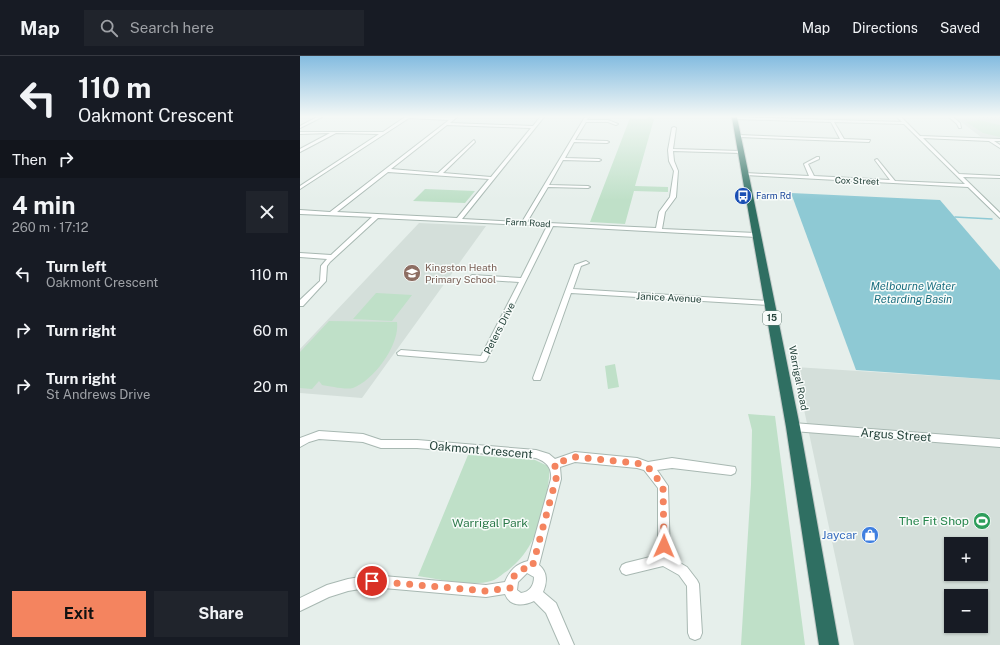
<!DOCTYPE html>
<html lang="en">
<head>
<meta charset="utf-8">
<style>
	body { margin:0; font-family:"Public Sans",sans-serif; background:#20242c; color:#f1f3f6; height:100vh; display:flex; flex-direction:column; font-size:15px; white-space:nowrap }
	* { box-sizing:border-box; margin:0 }
	p { font-size:13px; color:#9ea1a6 }
	.icon { flex:none; width:22px; height:22px; fill:none; stroke:currentColor; stroke-width:2; stroke-linecap:round; stroke-linejoin:round }
	.map { position:relative; flex:1; overflow:hidden }
	.panel { display:flex; flex-direction:column; background:#171b24; width:300px }
	.panel>* { flex:none }
	.hud { background:#171b24; color:#f1f3f6; overflow:hidden }
	.buttons { position:absolute; left:644px; top:481px; display:grid; gap:8px }
	.buttons a { display:grid; place-items:center; width:44px; height:44px; border-radius:0px; background:#171b24; box-shadow:0 1px 3px #0004; font-size:20px }
	.pin { position:absolute; display:grid; place-items:center; width:34px; height:34px; color:#fff; margin:-17px; border:2px solid #fff; border-radius:50%; box-shadow:0 1px 4px #0007 }
	.me { position:absolute; width:44px; margin:-22px; rotate:1deg; stroke-linejoin:round; filter:drop-shadow(0 0 3px #0008) }
	.turn { display:flex; align-items:center; gap:14px; height:84px; padding:0 12px; font-size:18px }
	.turn .icon { width:52px; height:52px; stroke-width:2.5 }
	.turn b { display:block; font-size:28px; line-height:34px }
	.then { display:flex; align-items:center; height:38px; padding:0 12px; background:#0003; gap:8px; font-size:15px }
	.round { display:grid; place-items:center; flex:none; width:42px; height:42px; border-radius:0px; background:#20242c }
	.headline { display:flex; align-items:center; justify-content:space-between; height:68px; padding:0 12px }
	h1 { font-size:24px; font-weight:700; line-height:30px }
	.button { display:flex; gap:8px; margin-top:auto; padding:8px 12px }
	.button a { flex:1; height:46px; border-radius:0px; background:#f4845f; color:#111; font-size:16px; font-weight:700; line-height:46px; text-align:center }
	.button a+a { background:#20242c; color:#f1f3f6 }
	ul { padding:0; list-style:none }
	li { display:flex; align-items:center; gap:12px; height:56px; padding:0 12px }
	li div { flex:1 }
	li b { display:block; font-size:15px }
	li em { font-style:normal }
	header { display:flex; align-items:center; gap:24px; box-sizing:border-box; height:56px; padding:0 20px; background:#171b24; border-bottom:1px solid #363941 }
	header strong { font-size:19px }
	nav { display:flex; gap:22px; margin-inline-start:auto; font-size:14px }
	.search { width:280px; height:36px; background:#20242c; display:flex; align-items:center; gap:10px; box-sizing:border-box; padding:0 14px; border-radius:0px; color:#9ea1a6; font-size:15px }
	main { display:flex; flex:1; min-height:0 }
	.map>svg:first-child { display:block }
	.built { fill:#d4dfda; fill-rule:evenodd }
	.green { fill:#bfe0c8 }
	.water { fill:#8ec9d4 }
	.lines { fill:none; stroke-linecap:round; stroke-linejoin:round }
	.stream { stroke:#8ec9d4; stroke-width:1.5 }
	.street-casing { stroke:#a8b8b2; stroke-width:2 }
	.highway-casing { stroke:#c2cac8; stroke-width:2 }
	.street { fill:#fff; fill-rule:evenodd }
	.highway { fill:#2f6f62; fill-rule:evenodd }
	.route { stroke:#f4845f; stroke-width:7; stroke-dasharray:0 12.6 }
	.labels { text-anchor:middle; stroke-width:3; stroke-linejoin:round; paint-order:stroke }
	.far-street-label { font-size:9px; fill:#24423a; stroke:#f7fbf9 }
	.far-transit-label { font-size:9px; fill:#164399; stroke:#f7fbf9; text-anchor:start }
	.shield { fill:#f7fbf9; stroke:#637a73; stroke-width:1 }
	.shield-label { font-size:9px; font-weight:bold; fill:#24423a }
	.education-label { font-size:10px; fill:#785e54; stroke:#f7fbf9; text-anchor:start }
	.street-label { font-size:10px; fill:#24423a; stroke:#f7fbf9 }
	.water-label { font-size:11px; font-style:italic; fill:#1c6f80; stroke:#f7fbf9 }
	.near-street-label { font-size:12px; fill:#24423a; stroke:#f7fbf9 }
	.near-leisure-label { font-size:12px; fill:#27864d; stroke:#f7fbf9; text-anchor:end }
	.near-park-label { font-size:12px; fill:#2d7a4b; stroke:#f7fbf9 }
	.near-shop-label { font-size:12px; fill:#366cbe; stroke:#f7fbf9; text-anchor:end }
</style>
</head>
<body>
<header>
<strong>Map</strong>
<div class="search"><svg class="icon" aria-label="search" viewBox="0 0 24 24"><circle cx="10" cy="10" r="6"/><path d="M15 15l6 6"/></svg>Search here</div>
<nav><a>Map</a><a>Directions</a><a>Saved</a></nav>
</header>
<main>
<section class="panel">
<div class="hud">
<div class="turn"><svg class="icon" aria-label="left" viewBox="0 0 24 24"><path d="M17 20v-9H6M10 6l-5 5 5 5"/></svg><div><b>110 m</b>Oakmont Crescent</div></div>
<div class="then">Then<svg class="icon" aria-label="right" viewBox="0 0 24 24"><path d="M7 20v-9h11M14 6l5 5-5 5"/></svg></div>
</div>
<div class="headline"><div><h1>4 min</h1><p>260 m · 17:12</p></div><a class="round"><svg class="icon" aria-label="close" viewBox="0 0 24 24"><path d="M6 6l12 12M18 6L6 18"/></svg></a></div>
<ul>
<li><svg class="icon" aria-label="left" viewBox="0 0 24 24"><path d="M17 20v-9H6M10 6l-5 5 5 5"/></svg><div><b>Turn left</b><p>Oakmont Crescent</p></div><em>110 m</em></li>
<li><svg class="icon" aria-label="right" viewBox="0 0 24 24"><path d="M7 20v-9h11M14 6l5 5-5 5"/></svg><div><b>Turn right</b></div><em>60 m</em></li>
<li><svg class="icon" aria-label="right" viewBox="0 0 24 24"><path d="M7 20v-9h11M14 6l5 5-5 5"/></svg><div><b>Turn right</b><p>St Andrews Drive</p></div><em>20 m</em></li>
</ul>
<div class="button"><a>Exit</a><a>Share</a></div>
</section>
<div class="map">
<svg width="700" height="589" viewBox="0 0 700 589">
	<rect width="100%" height="100%" fill="#e6efeb"/>
	<path class="built" d="M680,61H700V82L681,81L656,62Z
		M119,167L186,170L62,342L0,337V293Z
		M495,311L700,324V589H554ZM651,488H681V518H651ZM651,540H681V570H651Z"/>
	<path class="green" d="M348,61H352L354,63L335,130L368,131V136L334,135L325,168L290,166L330,62L347,63Z
		M679,64L700,69V81L683,77L666,66Z
		M125,133L175,135L165,147L113,145Z
		M76,237H77L112,239L92,265L53,263Z
		M29,265L97,266C100,289 74,324 53,332C45,334 30,330 22,329L19,325L12,333L0,332V296Z
		M315,308L319,331L308,333L305,310Z
		M448,358L475,360L505,589H441L451,429L452,374Z
		M168,399L235,404L250,411C247,449 238,495 204,517C200,520 196,524 191,525C172,531 138,523 118,520Z"/>
	<path class="water" d="M491,137L640,144L700,214V324L556,314Z"/>
	<g class="lines">
		<path class="stream" d="M655,161L692,163"/>
		<defs>
			<path id="street" d="M17,61H22L0,72V70Z
				M105,61H157L150,67L233,70L240,61H244L162,163L222,166L285,61H289L287,64H308L318,68L316,69L308,66H286L275,84L307,85L309,86L307,87L274,86L265,102L299,103L301,104L299,105L263,104L249,129L288,130L290,131L288,132L248,131L227,166L356,172L359,156L370,141L374,115L369,105L368,94L372,72L374,71L376,72L373,93L441,95L443,96L441,97L373,95L374,105L378,115L376,141L365,156L362,173L456,177L459,179L456,181L253,170L186,305L183,306L98,299L97,297L101,294L181,300L219,226L172,223L169,221L172,219L221,222L247,170L78,162L30,206L27,210L26,225L3,250H0V244L20,225L21,210L27,203L0,201V197L31,199L72,161L0,158V154L30,156L149,64L109,62L0,133V130L79,78L36,77L0,96V93L30,77L0,78V76H83ZM147,69L231,72L191,121L143,117L175,86L174,84L138,117L91,113ZM88,116L189,123L157,162L37,156Z
				M434,61L602,66L597,61H601L620,80L700,83V85H694L700,89V92L689,85L623,82L659,118L700,120V122L663,121L700,157V162L668,131L445,119L443,118L445,117L509,120L504,108L517,101H519V103L508,108L514,120L590,124L575,104L577,103L595,125L665,128L604,68L534,66L544,83L570,84L569,86L439,81L438,79L540,83L531,66L435,63Z
				M649,61H653L660,67L661,72H659L657,68Z
				M286,205L289,207L281,210L273,233L469,245L473,247L469,249L271,237L241,322L240,324H234L233,322L275,209Z
				M493,367L700,383V391L493,375L490,374L488,371L490,368Z
				M19,375L63,378L81,384H117L236,394L249,398L255,403L275,396L337,402L348,406L372,402L435,411L436,414L435,417L431,419L372,412L357,414L368,430L370,501L387,511L397,524L399,528L402,577L400,582L395,584L390,582L388,577L387,530L379,519L363,510L326,519L322,517L320,513L322,509L326,507L358,499V432L344,414L337,412L275,406L260,411L261,423L239,509C248,516 247,527 243,536L256,547L274,589H260L246,557L234,545C223,550 210,551 205,538L186,541L72,531L48,535L29,541L0,555V542L27,529L48,523L72,519L186,529L205,526C210,514 216,508 228,505L251,423C252,412 247,406 236,402L117,392H81L63,386L19,383L9,386L0,391V382ZM227,517L234,521C234,529 230,536 221,537L217,534L218,526Z"/>
			<path id="highway" d="M437,61L500,371L539,589H519L486,371L432,62Z"/>
		</defs>
		<use href="#street" class="street-casing"/>
		<use href="#highway" class="highway-casing"/>
		<use href="#street" class="street"/>
		<use href="#highway" class="highway"/>
	</g>
	<linearGradient id="sky" x2="0" y2="1"><stop stop-color="#84bce0"/><stop offset="0.42" stop-color="#f4f8f6"/><stop offset="1" stop-color="#f4f8f6" stop-opacity="0"/></linearGradient>
	<rect width="700" height="144" fill="url(#sky)"/>
	<g class="lines">
		<path class="route" d="M72,525L186,535L210,532C212,519 219,511 232,512L256,423L257,415L254,408L275,401L337,407L348,411L363,430L364,490"/>
	</g>
	<defs>
		<symbol id="bus-disc" viewBox="-11 -11 22 22"><circle r="9.5" fill="#1a4fb4" stroke="#f7fbf9"/><path d="M-5-6H5V4H4V6H2V4H-2V6H-4V4H-5ZM-3.5-4V0h7V-4ZM-3.5 1.2v1.5H-2V1.2ZM2 1.2v1.5H3.5V1.2Z" fill="#fff"/></symbol>
		<symbol id="school-disc" viewBox="-11 -11 22 22"><circle r="9.5" fill="#8d6e63" stroke="#f7fbf9"/><path d="M0-5L7-2L0 1L-7-2ZM-4 1L0 2.5L4 1V4Q0 6-4 4Z" fill="#fff"/></symbol>
		<symbol id="stadium-disc" viewBox="-11 -11 22 22"><circle r="9.5" fill="#2e9e5b" stroke="#f7fbf9"/><path d="M0-5a6.5 5 0 1 0 0 10a6.5 5 0 1 0 0-10ZM-3.5-1.8h7v3.6h-7Z" fill="#fff"/></symbol>
		<symbol id="shop-disc" viewBox="-11 -11 22 22"><circle r="9.5" fill="#3f7fe0" stroke="#f7fbf9"/><path d="M-5-2.5h2.3a2.7 3.5 0 0 1 5.4 0H5L5.5 6h-11ZM-1.5-2.5h3a1.5 2.3 0 0 0-3 0Z" fill="#fff"/></symbol>
	</defs>
	<g fill-rule="evenodd">
		<use href="#bus-disc" x="433" y="130" width="20" height="20"/>
		<use href="#school-disc" x="102" y="207" width="20" height="20"/>
		<use href="#stadium-disc" x="672" y="455" width="20" height="20"/>
		<use href="#shop-disc" x="560" y="469" width="20" height="20"/>
	</g>
	<g class="labels">
		<g class="far-street-label">
			<text transform="translate(557 125) rotate(2)" y="3">Cox Street</text>
			<text transform="translate(228 167) rotate(3)" y="3">Farm Road</text>
		</g>
		<g class="far-transit-label">
			<text x="456" y="143">Farm Rd</text>
		</g>
		<rect class="shield" x="463" y="255" width="18" height="14" rx="3"/>
		<g class="shield-label">
			<text x="472" y="265">15</text>
		</g>
		<g class="education-label">
			<text x="125" y="215">Kingston Heath<tspan x="125" dy="12">Primary School</tspan></text>
		</g>
		<g class="street-label">
			<text transform="translate(369 241) rotate(3)" y="4">Janice Avenue</text>
			<text transform="translate(199 272) rotate(-63)" y="4">Peters Drive</text>
			<text transform="translate(499 322) rotate(79)" y="4">Warrigal Road</text>
		</g>
		<g class="water-label">
			<text x="613" y="234">Melbourne Water<tspan x="613" dy="13">Retarding Basin</tspan></text>
		</g>
		<g class="near-street-label">
			<text transform="translate(596 379) rotate(4)" y="4">Argus Street</text>
			<text transform="translate(181 394) rotate(5)" y="4">Oakmont Crescent</text>
		</g>
		<g class="near-leisure-label">
			<text x="669" y="469">The Fit Shop</text>
		</g>
		<g class="near-park-label">
			<text x="190" y="471">Warrigal Park</text>
		</g>
		<g class="near-shop-label">
			<text x="557" y="483">Jaycar</text>
		</g>
	</g>
</svg>
<div class="buttons">
<a>+</a>
<a>−</a>
</div>
<div class="pin" style="left:72px;top:525px;background:#d93025"><svg class="icon" aria-label="arrive" viewBox="0 0 24 24"><path d="M6 21V4h12l-3 4 3 4H6"/></svg></div>
<svg class="me" style="left:364px;top:490px" viewBox="-20 -20 40 40"><path d="M0-17L14 15 0 8-14 15z" fill="#f4845f" stroke="#fff" stroke-width="4"/></svg>
</div>
</main>
</body>
</html>
